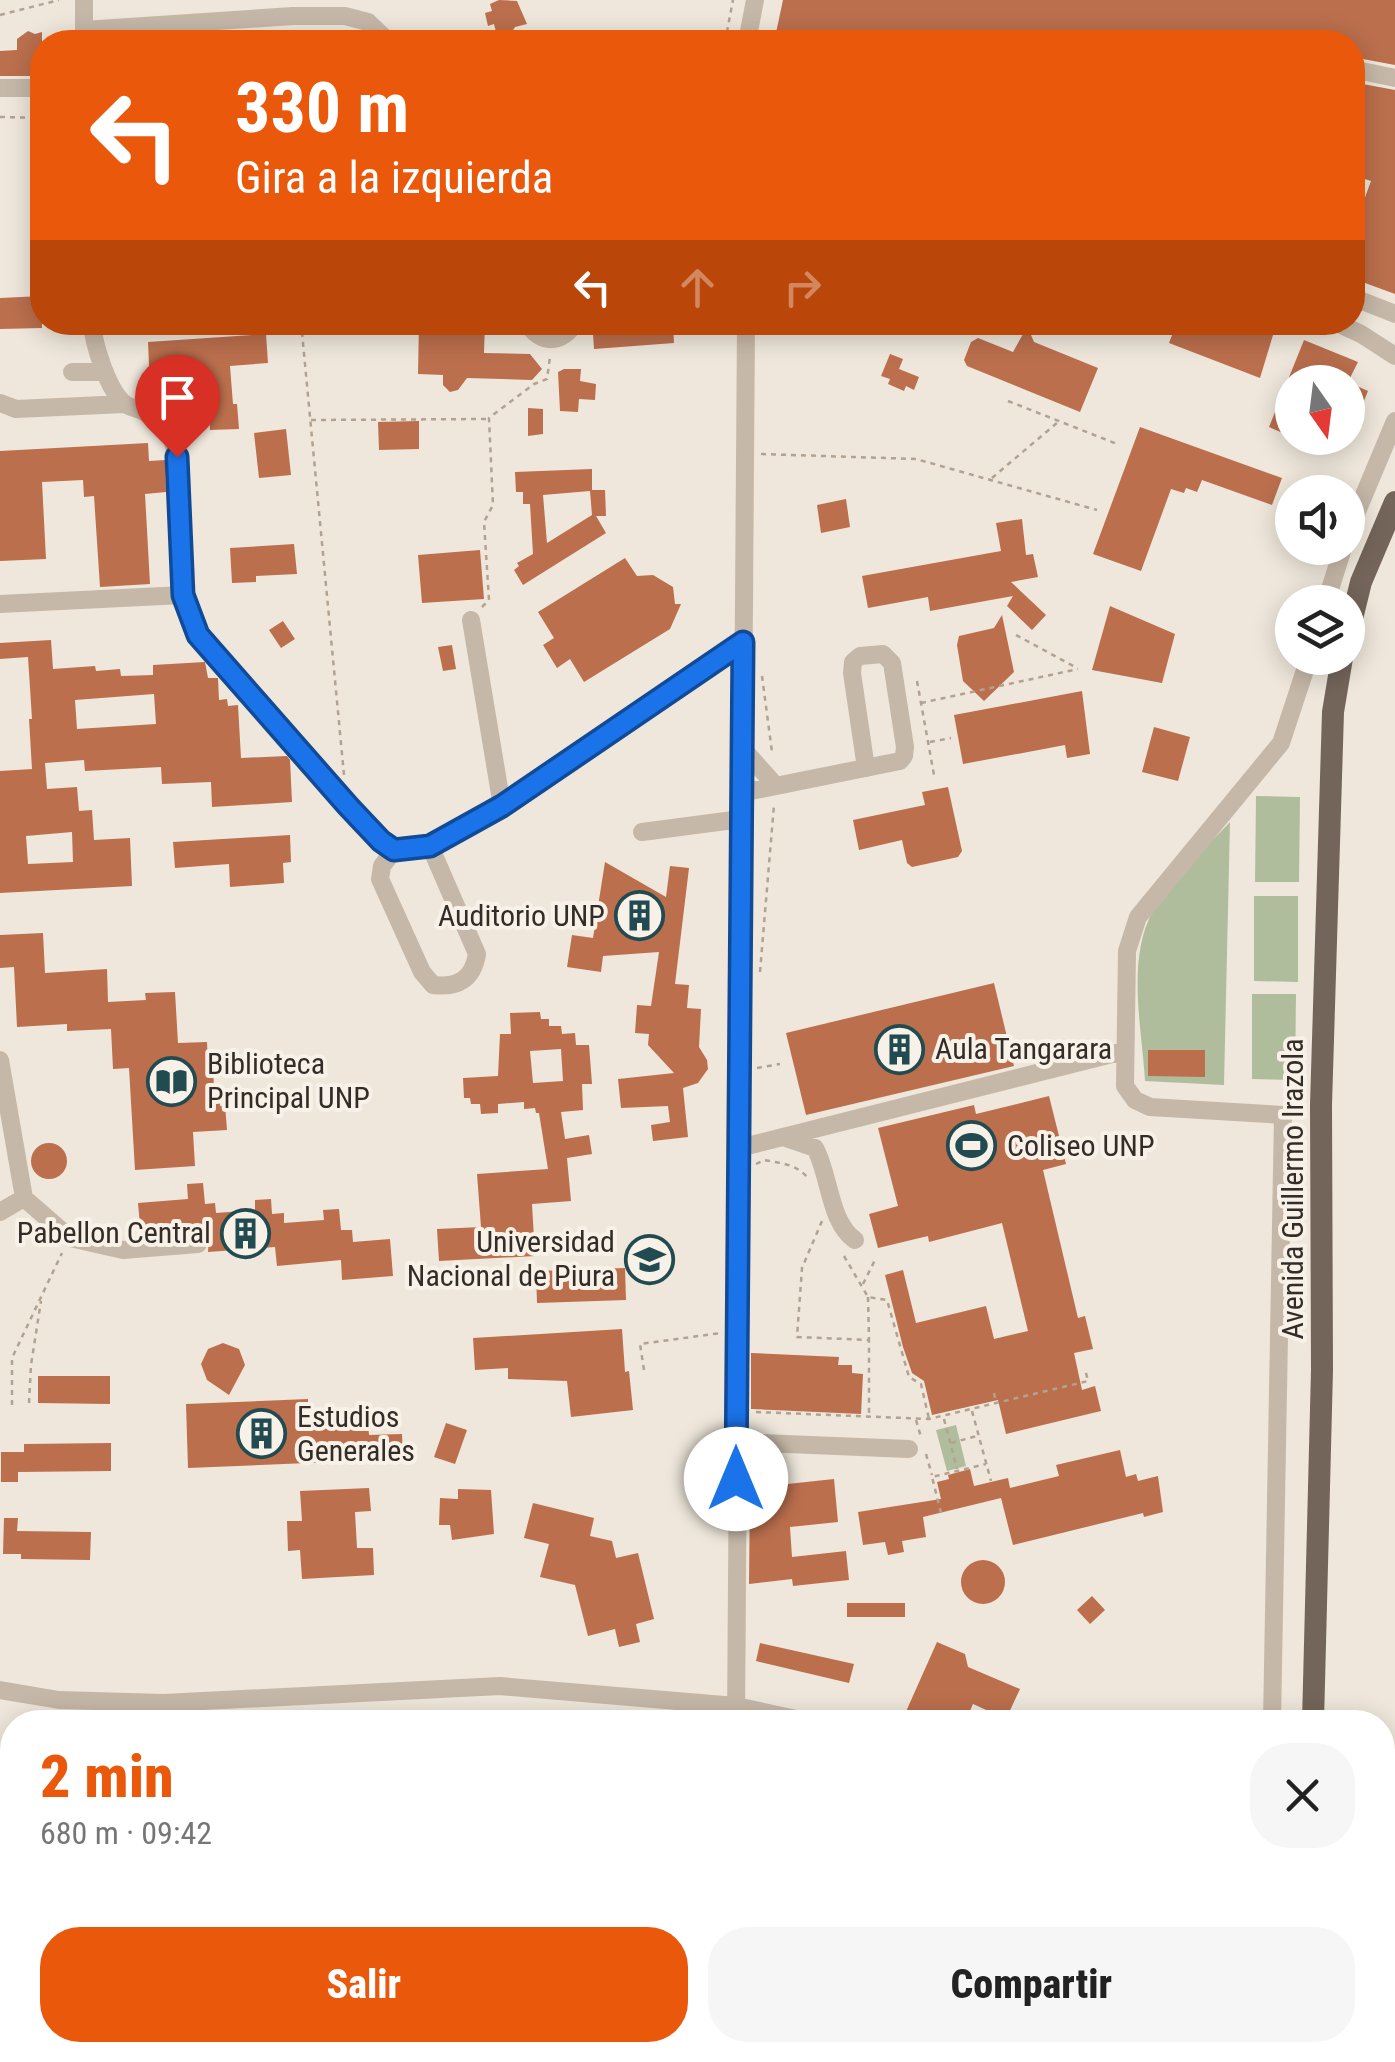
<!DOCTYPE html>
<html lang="es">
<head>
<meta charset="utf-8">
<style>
	body { margin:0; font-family:"Roboto Condensed",sans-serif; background:#f6f6f6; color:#222; height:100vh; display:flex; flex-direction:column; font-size:38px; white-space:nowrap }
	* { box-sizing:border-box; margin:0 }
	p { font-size:32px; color:#767676 }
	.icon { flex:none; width:55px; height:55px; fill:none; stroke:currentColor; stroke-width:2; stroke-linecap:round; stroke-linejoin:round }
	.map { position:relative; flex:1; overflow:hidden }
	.sheet { position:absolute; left:0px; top:1710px; width:1395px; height:352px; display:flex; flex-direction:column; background:#fff; border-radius:40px 40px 0 0; box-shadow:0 5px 25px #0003 }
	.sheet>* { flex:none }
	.hud { position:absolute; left:30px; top:30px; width:1335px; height:305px; border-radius:40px; box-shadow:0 5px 25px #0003; background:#ea580c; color:#fff; overflow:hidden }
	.needle { width:65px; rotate:166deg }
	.buttons { position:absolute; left:1275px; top:365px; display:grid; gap:20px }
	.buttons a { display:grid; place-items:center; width:90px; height:90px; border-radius:50%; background:#fff; box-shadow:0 5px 25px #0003; font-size:50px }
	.pin { position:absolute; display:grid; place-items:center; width:85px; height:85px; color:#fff; margin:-102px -42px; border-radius:50% 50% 50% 0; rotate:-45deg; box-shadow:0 0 10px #0007 }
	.pin .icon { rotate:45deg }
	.me { position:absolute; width:110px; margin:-55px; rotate:0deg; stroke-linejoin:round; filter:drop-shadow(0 0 8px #0008) }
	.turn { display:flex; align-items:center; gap:35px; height:210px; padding:0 40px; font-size:45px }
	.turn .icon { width:130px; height:130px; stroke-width:2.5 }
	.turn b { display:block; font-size:70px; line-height:85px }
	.lanes { display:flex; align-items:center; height:95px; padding:0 40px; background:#0003; justify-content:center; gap:50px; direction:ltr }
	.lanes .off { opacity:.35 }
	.round { display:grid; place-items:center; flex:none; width:105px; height:105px; border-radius:40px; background:#f6f6f6 }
	.overview { display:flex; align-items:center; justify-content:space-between; height:170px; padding:0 40px }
	h1 { font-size:60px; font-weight:800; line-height:75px; color:#ea580c }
	.cta { display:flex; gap:20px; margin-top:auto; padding:20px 40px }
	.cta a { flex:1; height:115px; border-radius:40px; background:#ea580c; color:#fff; font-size:40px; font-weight:800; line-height:115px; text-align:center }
	.cta a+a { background:#f6f6f6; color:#222 }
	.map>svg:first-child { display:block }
	.green { fill:#b0bd9c }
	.building { fill:#bb6f4d; fill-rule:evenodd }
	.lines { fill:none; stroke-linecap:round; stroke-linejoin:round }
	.path { stroke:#b2a292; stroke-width:2.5; stroke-dasharray:5 5; stroke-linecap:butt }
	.minor { stroke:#c6b8a8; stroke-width:18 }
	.major { stroke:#74655a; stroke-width:22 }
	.route-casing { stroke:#114b97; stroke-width:25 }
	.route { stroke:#1a73e8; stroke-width:18 }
	.labels { text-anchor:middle; stroke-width:8; stroke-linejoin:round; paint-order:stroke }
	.poi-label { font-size:30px; fill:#342c28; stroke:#f7f1e7; text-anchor:start }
	.street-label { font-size:30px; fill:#342c28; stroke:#f7f1e7 }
</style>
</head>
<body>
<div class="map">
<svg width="1395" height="2062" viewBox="0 0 1395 2062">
	<rect width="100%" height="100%" fill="#efe7db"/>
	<path class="green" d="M1256,796L1300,797L1299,882H1255Z
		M1230,822L1224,1085L1145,1081C1142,1028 1126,959 1153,911C1172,878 1204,850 1230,822Z
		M1254,896H1298V982L1254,981Z
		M1252,994H1296L1295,1080L1252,1079Z
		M956,1425L966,1466L947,1471L936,1430Z"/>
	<path class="building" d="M499,0L517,1L527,24L515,27L510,35L502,30L496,32L494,24L488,26L485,13L492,11L490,4Z
		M783,0H1395V65L1352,57V42H774Z
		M28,31L35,34L42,32V76H0V51L17,50V39Z
		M1352,82L1395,90V294L1357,280L1352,261V233L1371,181L1352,175Z
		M42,296V328L0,329V298Z
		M419,322H485L484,353L530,354L542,369L532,380L467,378L458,390L450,392L443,385V375L418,374Z
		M587,322H673L674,343L594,349L593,334Z
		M1177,322H1277L1260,378L1169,343Z
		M266,334L268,363L230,366L233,404H237L239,429L210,430L208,385L150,389L148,342Z
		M1023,334L1031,335L1034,342L1098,368L1080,412L967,366L964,360L971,342L978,338L1013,352Z
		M1304,340L1358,362L1348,382L1368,391L1348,440V382H1292V437L1269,427Z
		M890,354L903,359L899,369L919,377L914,390L906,386L904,391L888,384L890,379L881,376Z
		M564,369H581L580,381L596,384L595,400L579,399L578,412L560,411L558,372Z
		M528,408L543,409V434L528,436Z
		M419,421V449L379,450L378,422Z
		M1140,427L1282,478L1272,505L1202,480L1197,492L1186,488L1184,493L1171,489L1141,571L1093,554Z
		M286,429L291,475L259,478L254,433Z
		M148,443L149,461L165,460L166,492L145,494L150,584L100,587L94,496L84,497L83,480L42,482L46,559L0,561V451Z
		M592,469V490H605L606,516H596L606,533L523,585L514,570L519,566L517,563L533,554L530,504H523V492H516L515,472ZM590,491L592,515L547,543L543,495Z
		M846,499L850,527L821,533L817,505Z
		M1022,519L1026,555L1033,554L1038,577L1011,582L1046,615L1032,630L1007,606L1013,596L930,611L928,597L868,608L862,576L1001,551L996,523Z
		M294,544L297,574L256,576V582L232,583L230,548Z
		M480,550L484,599L422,603L418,555Z
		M625,558L637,576L653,575L673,587L675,604H681L670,629L584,682L570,659L557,668L543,645L554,638L538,612Z
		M1110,606L1175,634L1162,683L1092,670Z
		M1002,615L1014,672L984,701L963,681L957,645L959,636L994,628Z
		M283,621L295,639L281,648L269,630Z
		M51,640L53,669L95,666L96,671L120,669L121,676L153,675V665L205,662L208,678H218L219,700L227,699L228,706L238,705L241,758L287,756L290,760L292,802L212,807L211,782L162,784L161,767L85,771L84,760L45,763L47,789L77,787L79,811L92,810L94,840L130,838L132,886L0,893V771L32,769L29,719H32L28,657L0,659V643ZM154,694L156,724L77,729L75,700ZM72,832L73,862L28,864L26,836Z
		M452,645L456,669L443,671L438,647Z
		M1082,691L1090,754L1067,758L1065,745L963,764L954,715Z
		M1154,727L1190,737L1178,781L1142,772Z
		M948,787L962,851L958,857L912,867L907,863L902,840L859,850L853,820L925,805L922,792Z
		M290,835L291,862L283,863L284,883L230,887L229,864L175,868L173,842Z
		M605,862L666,897L670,866L689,868L675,984L689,985L687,1008L701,1009L699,1047L707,1060L708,1069L698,1083L683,1088L688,1137L653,1141L651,1125L670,1122L668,1106L621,1108L618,1079L674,1073L648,1045L649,1034L635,1033L637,1005L651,1006L659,952L603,956L601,972L567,967L572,935L593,938Z
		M43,933L45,973L107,969L108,1002L146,1000L145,993L175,992L178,1043L207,1042L208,1064H213L214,1088L219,1087L220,1106L225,1105L227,1130L193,1132L195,1166L135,1170L129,1068L113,1069L111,1029L67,1031V1024L17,1027L14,967L0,968V935Z
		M994,983L1014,1066L806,1115L786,1033Z
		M540,1012L541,1019H549V1026H561L562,1034L575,1033L576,1045H589L592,1084H582L583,1110L561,1112L565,1139L589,1135L592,1154L567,1158L571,1201L532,1204L535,1256L439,1261L437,1229L481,1227L477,1174L548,1169L539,1113H536L535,1108L524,1109V1102L498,1104V1113L481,1114L480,1104H471L470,1098H464L463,1078L498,1076L500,1034H511L510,1013ZM561,1049L563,1081L533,1083L530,1051Z
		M1148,1050H1205V1077L1148,1076Z
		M1049,1096L1066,1164L1043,1170L1078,1318L1085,1316L1093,1349L1074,1353L1082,1390L1095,1386L1101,1411L1006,1434L998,1400L932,1415L924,1381L912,1373L903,1347L885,1275L903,1270L916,1323L986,1306L994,1339L1028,1331L1002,1223L929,1242L928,1236L878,1248L869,1214L898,1206L878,1128L974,1105L976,1114Z
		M31 1161a18 18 0 1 1 36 0a18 18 0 1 1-36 0Z
		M203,1183L205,1204L215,1203L216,1213L255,1210V1200L271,1199L272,1214L284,1213V1223L324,1220L323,1210L339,1209L341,1230H352L353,1242L390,1239L393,1276L342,1280L341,1260L277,1266L275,1247L208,1252L209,1238L198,1232L141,1236L138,1203L188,1199L187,1184Z
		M625,1268L626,1300L537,1303L536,1271Z
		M622,1329L625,1372L629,1371L633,1410L571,1417L567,1381L508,1379V1368L475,1370L473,1338Z
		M223,1343L239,1349L245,1365L229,1395L207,1380L201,1364L208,1349Z
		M751,1353L839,1357L838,1365H852V1373L863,1374L861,1414L751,1409Z
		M38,1376H110V1404L38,1403Z
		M308,1399V1421L368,1422L369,1435L402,1434L403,1459L188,1468L186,1404Z
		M446,1423L467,1430L455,1464L434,1457Z
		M111,1443V1471L18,1472V1482H1V1452H24V1444Z
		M1120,1450L1126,1477L1136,1474L1138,1481L1158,1476L1163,1512L1144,1517L1143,1513L1013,1545L1001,1498L923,1517L926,1537L902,1541L904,1552L888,1555L885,1542L863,1545L858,1512L941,1499L937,1482L949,1479L948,1475L970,1469L974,1486L1008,1478L1010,1488L1059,1476L1056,1465Z
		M834,1479L838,1522L790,1527L792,1557L846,1551L849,1580L793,1586L792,1579L749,1584L750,1488Z
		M369,1488L371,1511L355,1512L357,1548H373L374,1575L302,1579L300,1550L288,1551L287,1521H302L300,1491Z
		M458,1489L491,1490L494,1534L452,1540L450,1525H439L440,1498L458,1499Z
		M533,1503L594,1518L590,1536L612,1541L616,1558L638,1553L654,1619L636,1624L640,1642L619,1647L615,1629L588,1636L575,1585L540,1577L549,1544L524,1538Z
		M4,1518H18L17,1531L91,1532L90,1560L21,1559V1554H3Z
		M961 1582a22 22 0 1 1 44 0a22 22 0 1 1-44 0Z
		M1092,1596L1105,1610L1090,1624L1077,1610Z
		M847,1603H905V1617H847Z
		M937,1642L965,1654L968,1667L1020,1689L1006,1719L973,1704L965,1722H920L904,1716Z
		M760,1643L854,1664L849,1683L756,1661Z"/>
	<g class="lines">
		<path class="path" d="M0,15L59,0
			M725,42L733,0
			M0,117L42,118
			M301,322L344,775
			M1008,401L1117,444
			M311,420L488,419
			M761,454L916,459L1097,510
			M992,478L1058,422
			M482,607L489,600L484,522L493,505L489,418L534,384L547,379L550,357
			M1016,635L1077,668
			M762,676L772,752
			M917,681L934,775
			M921,703L1078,669
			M930,742L951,738
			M760,972L774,805
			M757,1068L780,1064
			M756,1164L764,1160C780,1163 796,1164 807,1177
			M822,1221L802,1268L797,1337L869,1340V1415
			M844,1256L868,1297L887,1300L909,1377L921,1384L929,1419
			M863,1284L876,1258
			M868,1297L869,1339
			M644,1370L640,1344L721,1333
			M994,1393L996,1402
			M29,1403L31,1365L41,1301
			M12,1405V1358L62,1253
			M972,1411L991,1481
			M756,1412L929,1419L1088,1381L1085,1369
			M944,1419L957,1469
			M916,1420L921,1437
			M951,1443L977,1436
			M926,1454L932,1475
			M941,1513L932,1477L986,1464
			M788,2050L790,2062"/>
		<path class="minor" d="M84,30L293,16H345L368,22L389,42
			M84,42V0
			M747,42L755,0
			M1352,69L1395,78
			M0,88H42
			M1352,297L1395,314
			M527,322C539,345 563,345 575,322
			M1335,322L1361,334L1395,356
			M72,372H105
			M0,403L16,409L124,404
			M1348,533L1395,421
			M183,595L198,635L347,806L381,841L394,850L430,846L502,806L743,642
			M1326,602L1343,548
			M0,604L183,595L177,457C172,432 164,420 140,410C135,408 129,407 125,404C108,391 93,343 92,322
			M471,620L502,806
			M742,748L776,786
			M741,793L900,761L904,756L905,747L892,663L883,654L860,656L853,662L852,673L866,768
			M642,832L741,819
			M394,850L382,866L380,879L422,972L433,985C458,988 473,979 477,954L430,846
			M0,1060L24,1198
			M786,1138L815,1148C830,1175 829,1222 855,1240
			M739,1148L1124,1051
			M0,1212L24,1198L70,1238L123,1250L198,1244
			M736,1442L909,1449
			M0,1690L59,1700L164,1703L500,1686L736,1706L810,1722
			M736,1722L746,322
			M1272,1722L1283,1115L1150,1107L1135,1100L1125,1086L1127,951L1138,917L1281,743L1309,658
			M732,2062V2050"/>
		<path class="major" d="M1348,635L1361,582L1395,502
			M1313,1722L1322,1370L1321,1105L1333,712L1342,658
			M1312,2062V2050"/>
	</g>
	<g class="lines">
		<defs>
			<path id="route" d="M177,457L183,595L198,635L348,806L381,841L394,850L430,846L502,806L743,642L736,1479"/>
		</defs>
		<use href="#route" class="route-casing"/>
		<use href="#route" class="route"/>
	</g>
	<defs>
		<symbol id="building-ring" viewBox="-11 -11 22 22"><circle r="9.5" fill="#f7f1e7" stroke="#214b51" stroke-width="1.5"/><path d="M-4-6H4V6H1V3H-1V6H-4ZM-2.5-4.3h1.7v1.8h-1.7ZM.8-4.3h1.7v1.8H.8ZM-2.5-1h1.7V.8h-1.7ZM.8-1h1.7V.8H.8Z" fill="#214b51"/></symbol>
		<symbol id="library-ring" viewBox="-11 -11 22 22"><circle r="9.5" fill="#f7f1e7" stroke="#214b51" stroke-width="1.5"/><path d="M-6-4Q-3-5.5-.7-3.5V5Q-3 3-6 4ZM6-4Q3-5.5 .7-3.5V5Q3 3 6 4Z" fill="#214b51"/></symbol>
		<symbol id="stadium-ring" viewBox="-11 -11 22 22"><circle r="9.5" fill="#f7f1e7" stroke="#214b51" stroke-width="1.5"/><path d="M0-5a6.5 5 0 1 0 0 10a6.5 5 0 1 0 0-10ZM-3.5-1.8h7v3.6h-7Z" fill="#214b51"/></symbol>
		<symbol id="university-ring" viewBox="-11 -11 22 22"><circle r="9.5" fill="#f7f1e7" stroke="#214b51" stroke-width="1.5"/><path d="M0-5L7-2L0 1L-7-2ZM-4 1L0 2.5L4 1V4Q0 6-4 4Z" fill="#214b51"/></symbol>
	</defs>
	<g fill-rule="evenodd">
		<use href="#building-ring" x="612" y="888" width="55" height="55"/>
		<use href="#building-ring" x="872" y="1022" width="55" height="55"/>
		<use href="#library-ring" x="144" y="1054" width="55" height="55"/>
		<use href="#stadium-ring" x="944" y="1118" width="55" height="55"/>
		<use href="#building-ring" x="218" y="1206" width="55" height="55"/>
		<use href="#university-ring" x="622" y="1232" width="55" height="55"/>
		<use href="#building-ring" x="234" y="1406" width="55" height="55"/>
	</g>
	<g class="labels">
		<g class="poi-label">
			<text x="605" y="926" text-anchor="end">Auditorio UNP</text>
			<text x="935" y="1059">Aula Tangarara</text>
			<text x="207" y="1074">Biblioteca<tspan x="207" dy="34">Principal UNP</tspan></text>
			<text x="1007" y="1156">Coliseo UNP</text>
			<text x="211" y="1243" text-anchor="end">Pabellon Central</text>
			<text x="615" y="1252" text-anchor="end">Universidad<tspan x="615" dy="34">Nacional de Piura</tspan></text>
			<text x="297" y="1427">Estudios<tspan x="297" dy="34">Generales</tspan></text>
		</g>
		<g class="street-label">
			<text transform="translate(1293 1189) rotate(-90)" y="10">Avenida Guillermo Irazola</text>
		</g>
	</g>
</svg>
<div class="buttons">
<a><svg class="needle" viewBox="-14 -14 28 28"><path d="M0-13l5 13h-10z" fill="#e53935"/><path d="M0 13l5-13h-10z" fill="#767676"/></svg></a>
<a><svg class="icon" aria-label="sound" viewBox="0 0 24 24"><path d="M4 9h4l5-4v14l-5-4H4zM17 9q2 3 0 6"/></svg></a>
<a><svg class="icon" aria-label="layers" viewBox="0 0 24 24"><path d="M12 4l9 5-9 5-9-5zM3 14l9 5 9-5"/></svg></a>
</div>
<div class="pin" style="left:177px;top:457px;background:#d93025"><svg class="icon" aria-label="arrive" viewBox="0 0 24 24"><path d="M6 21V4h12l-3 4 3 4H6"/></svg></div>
<svg class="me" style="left:736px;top:1479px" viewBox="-20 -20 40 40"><circle r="19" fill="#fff"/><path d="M0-13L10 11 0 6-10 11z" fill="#1a73e8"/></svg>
<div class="hud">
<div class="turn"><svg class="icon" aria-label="left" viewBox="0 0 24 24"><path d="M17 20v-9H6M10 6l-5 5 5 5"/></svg><div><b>330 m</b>Gira a la izquierda</div></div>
<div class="lanes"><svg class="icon" aria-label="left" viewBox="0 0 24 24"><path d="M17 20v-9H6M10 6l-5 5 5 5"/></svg><svg class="icon off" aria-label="ahead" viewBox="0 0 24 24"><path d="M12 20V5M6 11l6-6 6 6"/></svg><svg class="icon off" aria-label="right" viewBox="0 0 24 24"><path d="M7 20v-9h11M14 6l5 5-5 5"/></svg></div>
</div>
<section class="sheet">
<div class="overview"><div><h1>2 min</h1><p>680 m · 09:42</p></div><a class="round"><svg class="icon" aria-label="close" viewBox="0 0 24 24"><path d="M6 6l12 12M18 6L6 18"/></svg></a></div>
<div class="cta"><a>Salir</a><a>Compartir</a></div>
</section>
</div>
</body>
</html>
